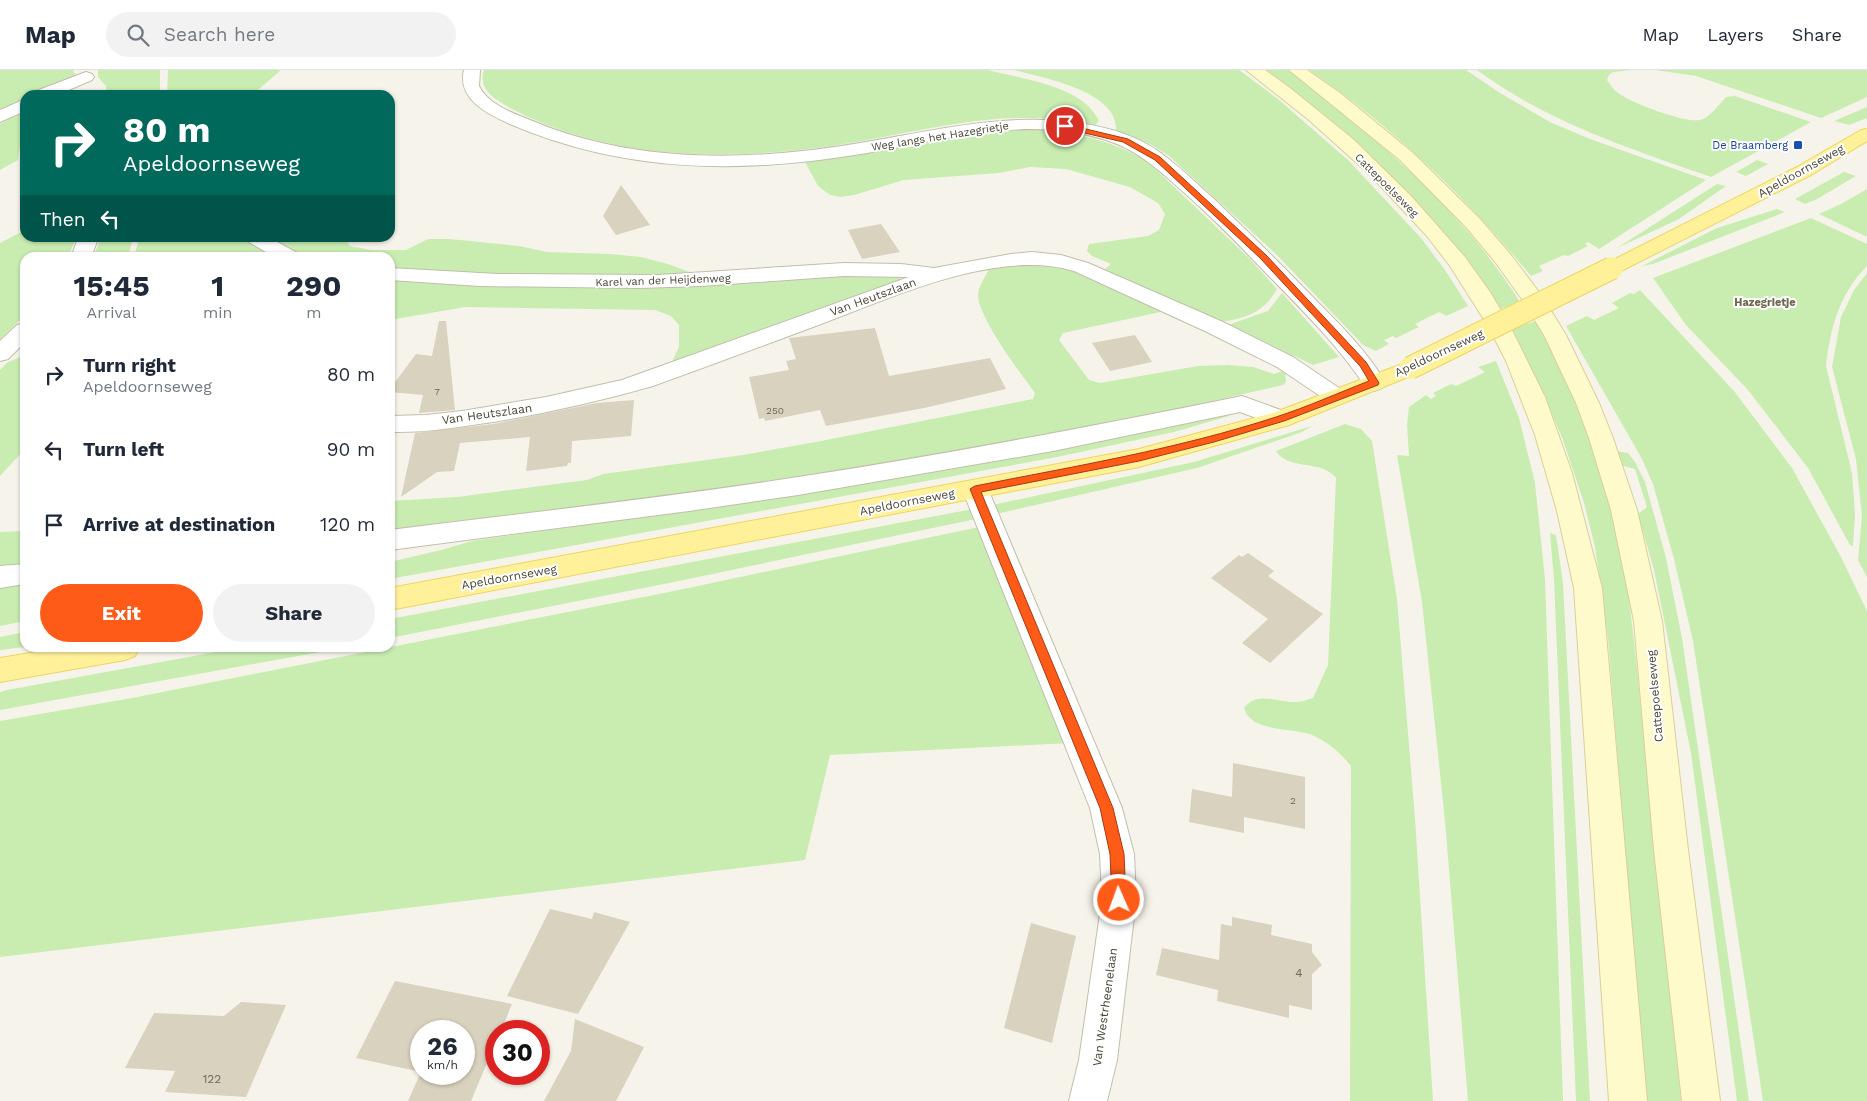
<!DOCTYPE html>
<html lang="en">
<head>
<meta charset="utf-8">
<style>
	body { margin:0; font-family:"Work Sans",sans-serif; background:#f2f2f3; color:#1f2937; height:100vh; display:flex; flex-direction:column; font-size:19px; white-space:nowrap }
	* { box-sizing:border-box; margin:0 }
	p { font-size:16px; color:#747a83 }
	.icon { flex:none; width:28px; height:28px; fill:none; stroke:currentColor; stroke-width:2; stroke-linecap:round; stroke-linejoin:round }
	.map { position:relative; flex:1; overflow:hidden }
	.details { position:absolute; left:20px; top:182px; width:375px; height:400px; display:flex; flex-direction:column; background:#fff; border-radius:15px; box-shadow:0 1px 4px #0004 }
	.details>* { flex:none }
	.top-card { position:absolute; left:20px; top:20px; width:375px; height:152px; border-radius:15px; box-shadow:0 1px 4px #0004; background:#00695c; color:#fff; overflow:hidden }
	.speed { position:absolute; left:410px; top:950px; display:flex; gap:10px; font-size:25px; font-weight:700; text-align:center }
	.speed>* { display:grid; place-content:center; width:65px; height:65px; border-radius:50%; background:#fff; box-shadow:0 1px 4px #0004; line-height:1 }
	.speed small { font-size:12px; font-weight:400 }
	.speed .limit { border:8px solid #d22; background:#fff; color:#111 }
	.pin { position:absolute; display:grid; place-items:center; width:42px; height:42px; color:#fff; margin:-21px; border:2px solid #fff; border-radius:50%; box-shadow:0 1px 5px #0007 }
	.me { position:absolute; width:55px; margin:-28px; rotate:358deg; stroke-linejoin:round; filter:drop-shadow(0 0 4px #0008) }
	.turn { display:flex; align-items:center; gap:18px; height:105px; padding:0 20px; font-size:22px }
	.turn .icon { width:65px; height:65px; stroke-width:2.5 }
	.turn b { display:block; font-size:35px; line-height:42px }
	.then { display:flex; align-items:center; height:48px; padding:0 20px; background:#0003; gap:10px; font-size:19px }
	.eta { display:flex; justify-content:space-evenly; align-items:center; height:85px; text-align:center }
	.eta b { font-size:30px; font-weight:700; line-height:35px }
	.button { display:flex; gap:10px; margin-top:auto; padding:10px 20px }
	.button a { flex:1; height:58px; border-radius:30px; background:#ff5b18; color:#fff; font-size:20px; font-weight:700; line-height:58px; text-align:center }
	.button a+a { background:#f2f2f3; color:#1f2937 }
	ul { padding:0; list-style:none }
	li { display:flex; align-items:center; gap:15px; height:75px; padding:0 20px }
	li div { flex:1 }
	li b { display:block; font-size:19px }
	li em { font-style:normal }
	header { display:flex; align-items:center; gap:30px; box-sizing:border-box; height:70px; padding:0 25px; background:#fff; border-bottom:1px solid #e0e1e3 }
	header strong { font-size:24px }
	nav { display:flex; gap:28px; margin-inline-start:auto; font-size:18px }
	.search { width:350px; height:45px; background:#f2f2f3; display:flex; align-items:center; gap:12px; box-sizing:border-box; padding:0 18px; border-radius:28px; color:#747a83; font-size:19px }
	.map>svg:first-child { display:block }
	.green { fill:#c9ecb1 }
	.building { fill:#d8d2bf; fill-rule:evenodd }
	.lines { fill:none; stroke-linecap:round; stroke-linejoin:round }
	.street-casing { stroke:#c2beac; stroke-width:2 }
	.secondary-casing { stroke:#d9d097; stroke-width:2 }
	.primary-casing { stroke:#ecd662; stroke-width:2 }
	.street { fill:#fff; fill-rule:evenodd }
	.secondary { fill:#fffacb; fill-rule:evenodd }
	.primary { fill:#fff09a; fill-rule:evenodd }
	.primary-bridge-casing { stroke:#ecd662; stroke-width:24; stroke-linecap:butt }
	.primary-bridge { stroke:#fff09a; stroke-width:22 }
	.route { fill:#ff5b18; stroke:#a63b10 }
	.transit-dot { fill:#1a4fb4; stroke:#fff; stroke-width:2 }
	.labels { text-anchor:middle; stroke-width:4; stroke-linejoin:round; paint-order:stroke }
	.number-label { font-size:10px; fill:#6e6959 }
	.far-street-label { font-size:11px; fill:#4b4637; stroke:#fff }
	.far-transit-label { font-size:11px; fill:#164399; stroke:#fff; text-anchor:end }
	.far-neighbourhood-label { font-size:11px; font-weight:bold; fill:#6e664e; stroke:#fff }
	.street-label { font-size:12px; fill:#4b4637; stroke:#fff }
	.near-number-label { font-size:12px; fill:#6e6959 }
</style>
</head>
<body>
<header>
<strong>Map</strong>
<div class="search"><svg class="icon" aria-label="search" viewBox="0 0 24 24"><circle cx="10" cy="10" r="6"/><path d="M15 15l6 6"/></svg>Search here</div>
<nav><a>Map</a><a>Layers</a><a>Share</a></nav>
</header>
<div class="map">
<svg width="1867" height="1031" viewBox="0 0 1867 1031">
	<rect width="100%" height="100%" fill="#f6f4ea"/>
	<path class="green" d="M0,0H74L73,2L76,4L74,7L33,25H25V29L0,42Z
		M98,0H160V25H106V16L98,7Z
		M168,0H281L252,25H167Z
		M484,0H988C1022,9 1084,16 1099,51L1095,55C1072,51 1050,48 1027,48C968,47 902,65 844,74C733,91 616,92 514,40C498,31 477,21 484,0Z
		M1014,0H1239L1278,29L1349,91L1421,168L1445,200L1468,236L1446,246L1439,242L1415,254L1419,257L1396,268L1393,266L1384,270L1389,274L1376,281L1363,275L1276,184L1168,85L1150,74L1116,60C1118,21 1043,8 1014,0Z
		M1264,0C1270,0 1281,0 1287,0C1297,4 1325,29 1336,37C1405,94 1474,157 1521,234L1499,239L1474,202Z
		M1309,0H1466L1500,23L1550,52L1590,69L1706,110L1599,179L1588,172L1585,174L1588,176L1568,186L1564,185L1539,196L1543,201L1531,206C1467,128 1393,57 1309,0Z
		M1477,0H1632L1613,2L1609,5L1607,10C1611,16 1616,23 1623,26C1637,35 1685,53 1700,50C1709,48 1720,34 1726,27L1735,26L1811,52L1711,107C1629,78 1547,52 1477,0Z
		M1655,0H1867V27L1821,48L1696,6Z
		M1867,37V48L1849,55L1834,51Z
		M25,40V57L22,59L18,90L0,100V54Z
		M1017,60C1064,60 1108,67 1148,92L1250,189L1277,219C1264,243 1244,249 1218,252L1103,201L1111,194L1092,186L1087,181L1089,174L1148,166L1159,160L1165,144L1158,133L1130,117L1066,99L1030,97L999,103L904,110L854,125L841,127L830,125L818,116L805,92C876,84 946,68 1017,60Z
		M1757,90L1768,94L1746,106L1736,102Z
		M1844,102L1856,106L1817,129L1805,134L1795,129Z
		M1717,114L1726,116L1679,149L1617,178Z
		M1867,119V167L1819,144L1843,133Z
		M1777,139L1785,142L1653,194L1642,196L1717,158Z
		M1811,148L1867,174V196C1840,223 1830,258 1826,296L1852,403L1855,444L1853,476L1850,475L1808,398L1748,320L1686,255L1653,208Z
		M25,160V168H76L68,187L25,188V245L0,270V173Z
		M101,168H133L128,187H93Z
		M139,168H244L277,188H134Z
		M267,168H351L347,172L350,176L371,180H406L428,169H450L519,176L547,182L610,184L641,187L668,194L700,206L542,207L390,199V188L309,187L299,185Z
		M1028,193L1066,197L1165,241L1063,263L1059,270L1089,310L1100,313L1198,296L1228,295L1253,297L1274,304L1285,300L1286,312L1283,315C1153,346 1022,370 890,392C724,419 557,441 390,459V431L457,427L587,410L603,404L743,385L816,372L1033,329L1035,323C1020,303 981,251 978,227C977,218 985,208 989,199Z
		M1867,203V507L1858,490L1862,446L1856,389L1832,297L1841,247L1854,220Z
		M856,204L899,205L901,208L900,211L671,294L679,277V255L671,246L655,240L465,237L390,250V208Z
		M1640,220L1734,321L1792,398L1841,487L1867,541V1031H1763L1693,571L1674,489L1653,414L1642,389L1566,256L1587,246L1594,250L1619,238L1612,233L1630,223L1634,224Z
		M1282,223L1339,287L1313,295L1228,255L1268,241Z
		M1537,251C1564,306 1589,360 1606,418C1628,492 1634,571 1642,648C1656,775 1668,903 1681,1031H1645L1608,568L1595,477L1584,433L1563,370L1537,309L1510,258Z
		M21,287H25V379L0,406V300L8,292Z
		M1496,291L1519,348L1535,413L1545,509L1563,1031H1468L1445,751L1422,532L1397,385L1409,386L1407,355L1409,337L1426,325L1431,329L1436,326L1433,323L1451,314L1456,316L1485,302L1478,297Z
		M1227,344L1229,346L1174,362L1057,387L390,509V492L441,480L472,471L799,424L1055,381Z
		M1345,354L1361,359L1372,371L1397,529L1415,748L1433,1031H1350L1351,696C1340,683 1329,672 1312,665C1292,657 1251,663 1244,638C1257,620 1279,633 1297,632C1303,632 1308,629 1313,628L1328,595L1336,408C1322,389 1288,401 1276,381Z
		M1312,356L1302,362L1197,398L992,445L988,436L1194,392Z
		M1616,381L1628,383L1635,392L1645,412L1666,488L1682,568L1749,1031H1737L1691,683L1654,500L1638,444L1647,437L1635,399L1620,395Z
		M973,439L976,449L669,513L390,568V549Z
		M979,457L1070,673L830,685L805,790L0,887V651L132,628L669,522Z
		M25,461V495L0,497V462Z
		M1550,463L1556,465L1563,513L1590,1031H1576L1554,510Z
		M25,513V551L0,556V516Z
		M25,562V577L0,580V567Z
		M238,578H342L0,640V622L7,620Z"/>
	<path class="building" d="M621,115L650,155L616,165L603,146Z
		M881,154L900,182L862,189L848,160Z
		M439,251H446L455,340L419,343L423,325L390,322V319L416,284L432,286Z
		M875,258L889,306L990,288L1006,319L924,338L826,356L820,340L765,351L764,348L759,349L749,307L789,300L786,291L796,289L789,268Z
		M1135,265L1152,292L1110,301L1092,273Z
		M634,330L631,366L572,371L571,393H568L567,396L526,401L530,367L460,373L454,401L437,402L401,427L415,363L493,354L597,333Z
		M1248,483L1274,501L1268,506L1323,544L1270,593L1242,573L1268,549L1211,508L1239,485L1242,487Z
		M1233,693L1305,707V759L1244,747V763L1189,752L1192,719L1232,727Z
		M550,839L592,849L594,842L630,852L578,944L507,926Z
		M1232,847L1272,855L1271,865L1312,874V882L1322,895L1312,904V940L1289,935V948L1217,931L1218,920L1156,905L1162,878L1219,890L1221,854L1232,856Z
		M1031,853L1076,866L1052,973L1004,958Z
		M395,911L512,934L501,961H496V972L471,1031H408L421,1002L356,988ZM421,961H464V1004H421Z
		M241,932L286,935L246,1027L165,1022L175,1001L125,998L154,943L224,946Z
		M575,949L644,977L616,1031H544L571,981Z"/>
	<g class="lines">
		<defs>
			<path id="street" d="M464,0H480L479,16C489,36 516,44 535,52C639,95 756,91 866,72C949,58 1032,36 1116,61C1131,66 1145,72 1158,81C1178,95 1195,112 1213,128C1243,157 1273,186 1301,215C1331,246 1364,276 1386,313L1382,318L1374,321L1366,318C1339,276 1301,239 1266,203C1241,177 1215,150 1188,126C1162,103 1139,80 1106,70C1026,44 940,71 861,84C740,104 624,103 510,54C487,44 457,29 464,0Z
				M86,2L92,4L94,7L92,10L57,25H34L36,21Z
				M25,29V41L0,52V40Z
				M78,168H98L91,188H71Z
				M246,168H270L299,184L302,188H276L249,172Z
				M1032,182L1061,185L1088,193L1223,252L1293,287L1345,322L1349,327L1345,332L1337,335L1329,332L1277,297L1207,262L1074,201C998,178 893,227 821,254C765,275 709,296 653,316C600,331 547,343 493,352C458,357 425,363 390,362V346L426,345L462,341L546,327L622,310L909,207L844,206L701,216L638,218L480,216L390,210V198L498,204L659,205L844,193L901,194L934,198L1011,184Z
				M25,253V272L8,289L0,291V271L17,255Z
				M1242,326L1289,343L1293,349L1289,355L1281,357L1240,342L1053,381L798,425L689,441L390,480V460C526,443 663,428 798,407C947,384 1095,356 1242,326Z
				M975,410L984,413L988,419L1122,738L1134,784L1136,830L1117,990L1107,1031H1069L1079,990L1102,830L1100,784L1090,738L962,419L966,413Z
				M25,494V514L0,518V496Z"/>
			<path id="secondary" d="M1246,0H1265L1290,18L1353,69L1412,127L1465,187L1490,222L1510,256L1545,327L1572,403L1602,518L1647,1031H1609L1574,518L1557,441L1535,365L1506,291L1488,256L1450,196L1426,165L1370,105L1309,50Z
				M1289,0H1307L1340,23L1413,83L1480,149L1511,185L1542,226L1566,265L1599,333L1613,368L1637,440L1662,551L1688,780L1720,1031H1682L1654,780L1634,551L1611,440L1589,368L1576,333L1544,265L1521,228L1496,193L1466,157L1400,90Z"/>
			<path id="primary" d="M1867,59V71L1811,105L1619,202L1612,204L1605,202L1602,198L1605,194L1797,97L1861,60Z
				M1410,291L1418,293L1421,298L1418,303L1289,355L1139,397L390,540V518L1139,379L1273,343Z
				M60,578H139L135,586L125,590L0,612V588Z"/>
		</defs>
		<use href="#street" class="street-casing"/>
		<use href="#secondary" class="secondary-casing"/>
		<use href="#primary" class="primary-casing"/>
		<use href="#street" class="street"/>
		<use href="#secondary" class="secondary"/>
		<use href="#primary" class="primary"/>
		<defs>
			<path id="primary-bridge" d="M1410,298L1612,198"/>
		</defs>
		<use href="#primary-bridge" class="primary-bridge-casing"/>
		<use href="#primary-bridge" class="primary-bridge"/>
	</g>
	<path class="route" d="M1065,54L1128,69L1160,87L1266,185L1366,292L1379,313L1378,315L1284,351L1214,372L1139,391L981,422L1113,738L1124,784L1126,830L1124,835L1119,837L1114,835L1112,830L1110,784L1100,738L970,419L975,416C1076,396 1178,379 1276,347C1307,337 1338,323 1369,311L1360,296L1260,188L1155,90L1123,72L1063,58L1062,56Z"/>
	<rect class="transit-dot" x="1793" y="70" width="10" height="10" rx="2.5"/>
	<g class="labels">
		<g class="number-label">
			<text x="437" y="325">7</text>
			<text x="775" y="344">250</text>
			<text x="1293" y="734">2</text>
		</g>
		<g class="far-street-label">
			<text transform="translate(940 66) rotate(-9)" y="4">Weg langs het Hazegrietje</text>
			<text transform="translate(1387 115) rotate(45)" y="4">Cattepoelseweg</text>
			<text transform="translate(663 210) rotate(-2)" y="4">Karel van der Heijdenweg</text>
		</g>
		<g class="far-transit-label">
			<text x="1788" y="79">De Braamberg</text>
		</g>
		<g class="far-neighbourhood-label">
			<text x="1765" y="236">Hazegrietje</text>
		</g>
		<g class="street-label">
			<text transform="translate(1801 101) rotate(-29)" y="4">Apeldoornseweg</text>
			<text transform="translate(873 227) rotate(-20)" y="4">Van Heutszlaan</text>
			<text transform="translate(1439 283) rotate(-25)" y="4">Apeldoornseweg</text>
			<text transform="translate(487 344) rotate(-8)" y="4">Van Heutszlaan</text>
			<text transform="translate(907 432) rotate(-11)" y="4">Apeldoornseweg</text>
			<text transform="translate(509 507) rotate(-10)" y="4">Apeldoornseweg</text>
			<text transform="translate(1655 626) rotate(-95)" y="4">Cattepoelseweg</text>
			<text transform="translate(1105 937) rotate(-82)" y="4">Van Westrheenelaan</text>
		</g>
		<g class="near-number-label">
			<text x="1299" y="907">4</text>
			<text x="212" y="1013">122</text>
		</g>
	</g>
</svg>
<div class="speed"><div>26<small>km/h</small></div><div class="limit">30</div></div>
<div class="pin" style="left:1065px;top:56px;background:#d93025"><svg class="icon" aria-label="arrive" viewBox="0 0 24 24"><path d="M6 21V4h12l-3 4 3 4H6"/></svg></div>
<svg class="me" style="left:1119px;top:830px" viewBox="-20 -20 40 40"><circle r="17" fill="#ff5b18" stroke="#fff" stroke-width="3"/><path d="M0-11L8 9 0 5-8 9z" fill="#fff"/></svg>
<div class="top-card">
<div class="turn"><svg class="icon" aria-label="right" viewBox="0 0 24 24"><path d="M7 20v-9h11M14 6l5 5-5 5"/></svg><div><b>80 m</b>Apeldoornseweg</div></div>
<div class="then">Then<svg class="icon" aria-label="left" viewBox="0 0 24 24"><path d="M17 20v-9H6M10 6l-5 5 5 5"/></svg></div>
</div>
<section class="details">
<div class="eta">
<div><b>15:45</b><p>Arrival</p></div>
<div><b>1</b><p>min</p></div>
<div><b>290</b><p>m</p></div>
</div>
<ul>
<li><svg class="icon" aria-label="right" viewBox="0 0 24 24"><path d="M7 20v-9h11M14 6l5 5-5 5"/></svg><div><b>Turn right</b><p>Apeldoornseweg</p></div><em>80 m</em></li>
<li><svg class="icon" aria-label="left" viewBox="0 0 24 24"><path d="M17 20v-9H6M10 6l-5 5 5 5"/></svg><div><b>Turn left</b></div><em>90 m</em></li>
<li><svg class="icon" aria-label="arrive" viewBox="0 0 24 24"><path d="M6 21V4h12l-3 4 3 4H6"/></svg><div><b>Arrive at destination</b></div><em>120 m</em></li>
</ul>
<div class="button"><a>Exit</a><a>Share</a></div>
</section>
</div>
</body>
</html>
